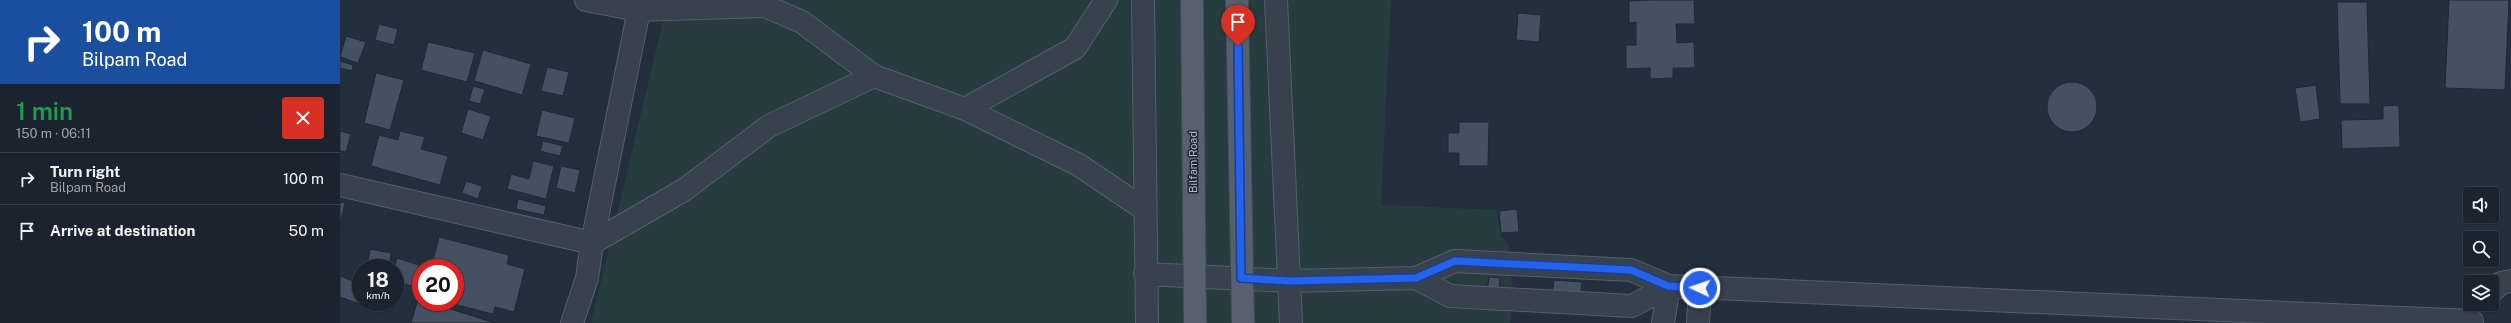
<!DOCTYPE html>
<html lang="en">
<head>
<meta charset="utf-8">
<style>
	body { margin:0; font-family:"Public Sans",sans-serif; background:#282f3a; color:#f1f3f6; height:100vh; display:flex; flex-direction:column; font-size:15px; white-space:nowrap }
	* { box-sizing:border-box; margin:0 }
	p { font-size:13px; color:#a0a4aa }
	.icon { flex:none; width:22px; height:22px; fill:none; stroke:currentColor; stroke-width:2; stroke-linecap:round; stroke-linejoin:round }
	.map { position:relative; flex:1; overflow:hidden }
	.panel { display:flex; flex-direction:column; background:#1b232e; width:340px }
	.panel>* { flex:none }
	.banner { background:#1a4fa0; color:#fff; overflow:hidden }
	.buttons { position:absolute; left:2123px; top:187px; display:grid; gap:8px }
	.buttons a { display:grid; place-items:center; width:36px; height:36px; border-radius:4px; background:#1b232e; box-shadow:0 1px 3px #0004,0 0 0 1px #39404a; font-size:20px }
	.speed { position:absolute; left:12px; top:259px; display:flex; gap:8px; font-size:20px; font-weight:700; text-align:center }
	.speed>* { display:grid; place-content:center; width:52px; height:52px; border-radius:50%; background:#1b232e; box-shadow:0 1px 3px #0004,0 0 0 1px #39404a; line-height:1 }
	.speed small { font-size:10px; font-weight:400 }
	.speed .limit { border:6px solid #d22; background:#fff; color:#111 }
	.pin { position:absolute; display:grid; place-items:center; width:34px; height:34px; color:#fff; margin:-41px -17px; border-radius:50% 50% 50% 0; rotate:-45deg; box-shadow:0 0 4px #0007 }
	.pin .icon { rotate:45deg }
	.me { position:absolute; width:44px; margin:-22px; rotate:273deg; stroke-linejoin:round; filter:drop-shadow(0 0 3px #0008) }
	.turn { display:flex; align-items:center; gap:14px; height:84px; padding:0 16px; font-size:18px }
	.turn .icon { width:52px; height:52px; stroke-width:2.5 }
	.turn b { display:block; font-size:28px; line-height:34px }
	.round { display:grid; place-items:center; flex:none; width:42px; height:42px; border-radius:4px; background:#282f3a }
	.head { display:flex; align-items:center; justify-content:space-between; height:68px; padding:0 16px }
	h1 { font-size:24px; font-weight:600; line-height:30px; color:#1e9e55 }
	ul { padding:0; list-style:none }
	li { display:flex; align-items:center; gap:12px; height:52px; padding:0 16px; border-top:1px solid #39404a }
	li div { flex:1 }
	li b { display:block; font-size:15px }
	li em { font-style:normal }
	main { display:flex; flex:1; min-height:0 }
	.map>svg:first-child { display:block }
	.green { fill:#263c3f }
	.building { fill:#455162; stroke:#1f2835 }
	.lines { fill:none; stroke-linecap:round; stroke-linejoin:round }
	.minor-casing { stroke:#565f6c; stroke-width:24 }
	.major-casing { stroke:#414a57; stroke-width:24 }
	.minor { stroke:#38414e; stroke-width:22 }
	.major { stroke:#56606e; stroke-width:22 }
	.route-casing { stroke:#184099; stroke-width:10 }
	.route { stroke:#2563eb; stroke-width:7 }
	.labels { text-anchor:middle; stroke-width:3; stroke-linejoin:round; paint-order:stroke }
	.street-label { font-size:11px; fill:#b4bcc9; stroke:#1d2633 }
</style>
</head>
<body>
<main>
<section class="panel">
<div class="banner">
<div class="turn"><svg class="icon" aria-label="right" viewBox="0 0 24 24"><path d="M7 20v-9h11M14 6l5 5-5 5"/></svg><div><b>100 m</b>Bilpam Road</div></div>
</div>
<div class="head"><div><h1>1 min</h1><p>150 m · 06:11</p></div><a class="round" style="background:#d93025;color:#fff"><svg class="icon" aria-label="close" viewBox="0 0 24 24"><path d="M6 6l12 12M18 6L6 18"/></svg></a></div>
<ul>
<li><svg class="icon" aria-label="right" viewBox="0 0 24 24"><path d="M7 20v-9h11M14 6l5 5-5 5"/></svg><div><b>Turn right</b><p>Bilpam Road</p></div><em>100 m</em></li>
<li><svg class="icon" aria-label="arrive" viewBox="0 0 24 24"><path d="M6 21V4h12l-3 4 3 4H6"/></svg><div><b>Arrive at destination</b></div><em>50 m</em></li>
</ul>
</section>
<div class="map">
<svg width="2171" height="323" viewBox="0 0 2171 323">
	<rect width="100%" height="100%" fill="#242f3e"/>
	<path class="green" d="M328,0H1051L1041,205L1157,210L1161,237L1168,243L1173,295L1170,323H251Z"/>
	<path class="building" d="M1313,0H1354L1355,24H1336L1337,43L1354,42L1355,68H1333V78L1310,79V68L1286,69V45H1296V22L1289,23V1Z
		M2109,0H2169L2165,90L2105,88Z
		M1997,2H2027L2030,104H2000Z
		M1178,13L1201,15L1199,42L1176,40Z
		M39,24L58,29L54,45L35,40Z
		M6,36L26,42L18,63L0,57Z
		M88,42L135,53L127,82L81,70Z
		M143,50L191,64L182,95L134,81Z
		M0,61L13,65L12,71L0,68Z
		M207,67L229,72L223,96L201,91Z
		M36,73L64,80L50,130L24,123Z
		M1707 107a25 25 0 1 1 50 0a25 25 0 1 1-50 0Z
		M1976,85L1980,119L1960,122L1955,88Z
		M133,86L145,89L140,104L129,101Z
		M2059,105L2060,147L2002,149L2001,120L2043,119V106Z
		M128,109L151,116L143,140L121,133Z
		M202,110L235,118L229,143L196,136Z
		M1119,122H1149L1148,166H1119V153H1108V133H1119Z
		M0,131L11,134L6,152L0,151Z
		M60,131L85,137L81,149L108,156L100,185L31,166L39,135L58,140Z
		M203,141L223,146L220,156L200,151Z
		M193,161L214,166L206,199L167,189L171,174L189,179Z
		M221,166L240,170L235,193L216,188Z
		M126,181L142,186L138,199L122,193Z
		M178,199L206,206L204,215L176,209Z
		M0,202L5,203L0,225Z
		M1177,209L1179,232L1161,233L1159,211Z
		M99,237L169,255L167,264L185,269L174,312L155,307L153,314L105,302H115V268H91Z
		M30,249L51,253L49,268H27Z
		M57,258L79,265L72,286L55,281L54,268Z
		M0,276L21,284V302H27L25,306L0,297Z
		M1149,277L1160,278L1159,292H1147Z
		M1214,280L1242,282L1240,299L1212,296Z
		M78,299L81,302H88L155,323H71Z"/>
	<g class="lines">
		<defs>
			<path id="minor" d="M246,0L298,10L425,6L462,22L534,76L625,109L739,165L804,209
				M803,0L807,323
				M936,0L951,323
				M625,109L735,48L766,0
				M0,185L252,243L344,190L429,126L534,76
				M805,274L950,281L1076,278L1115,261L1291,270L1329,286L2132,321
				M1076,278L1110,296L1292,306L1329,286
				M2152,291L2161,283L2171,281
				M232,323L247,278L252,243L301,0
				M1323,323L1329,286
				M1358,323L1360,287"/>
			<path id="major" d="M852,0L855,323
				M897,0L903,323"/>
		</defs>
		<use href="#minor" class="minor-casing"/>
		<use href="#major" class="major-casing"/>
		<use href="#minor" class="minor"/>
		<use href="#major" class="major"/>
	</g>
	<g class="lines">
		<defs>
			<path id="route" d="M898,46L901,278L950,281L1076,278L1115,261L1291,270L1328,286L1360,288"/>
		</defs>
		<use href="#route" class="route-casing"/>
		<use href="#route" class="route"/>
	</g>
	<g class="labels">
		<g class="street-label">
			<text transform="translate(853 162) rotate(-90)" y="4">Bilfam Road</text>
		</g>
	</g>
</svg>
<div class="buttons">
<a><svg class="icon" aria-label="sound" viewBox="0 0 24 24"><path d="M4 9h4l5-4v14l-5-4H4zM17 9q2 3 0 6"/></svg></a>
<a><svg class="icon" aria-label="search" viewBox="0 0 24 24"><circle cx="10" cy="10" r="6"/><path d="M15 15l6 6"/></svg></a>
<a><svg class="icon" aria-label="layers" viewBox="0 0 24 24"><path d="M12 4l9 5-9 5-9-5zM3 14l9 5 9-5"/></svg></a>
</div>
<div class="speed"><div>18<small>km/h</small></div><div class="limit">20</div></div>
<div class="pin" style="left:898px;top:46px;background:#d93025"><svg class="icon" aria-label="arrive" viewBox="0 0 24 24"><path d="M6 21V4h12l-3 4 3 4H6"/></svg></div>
<svg class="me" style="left:1360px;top:288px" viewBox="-20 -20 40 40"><circle r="17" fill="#2563eb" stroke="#fff" stroke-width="3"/><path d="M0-11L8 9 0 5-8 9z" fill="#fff"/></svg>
</div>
</main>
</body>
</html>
